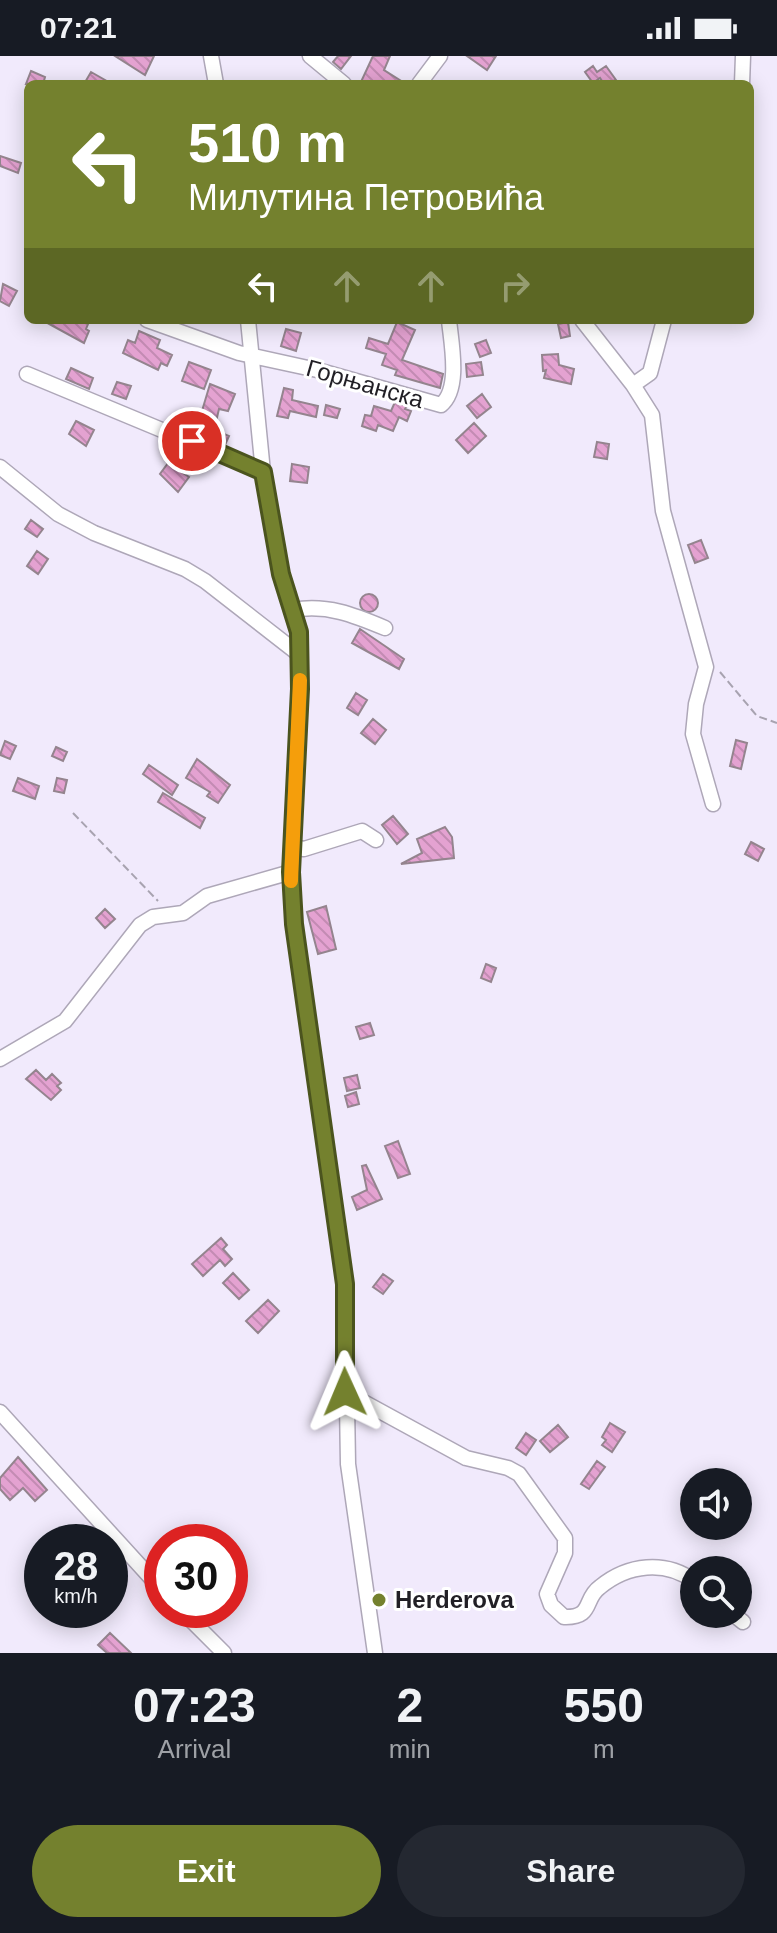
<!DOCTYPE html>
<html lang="en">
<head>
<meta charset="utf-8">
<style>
	body { margin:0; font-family:Helvetica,sans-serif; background:#242831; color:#f1f3f6; height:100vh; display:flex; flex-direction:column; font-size:30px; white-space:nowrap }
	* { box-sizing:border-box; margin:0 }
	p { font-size:26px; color:#9ea1a6 }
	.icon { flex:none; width:44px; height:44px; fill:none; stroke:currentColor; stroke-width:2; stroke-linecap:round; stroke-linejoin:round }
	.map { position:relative; height:1597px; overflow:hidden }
	.drawer { display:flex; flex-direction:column; background:#171b24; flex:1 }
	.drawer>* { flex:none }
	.guide { position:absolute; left:24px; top:24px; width:730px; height:244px; border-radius:12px; box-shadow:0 4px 20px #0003; background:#74812e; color:#fff; overflow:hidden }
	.tools { position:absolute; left:680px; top:1412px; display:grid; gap:16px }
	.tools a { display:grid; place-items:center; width:72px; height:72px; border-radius:50%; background:#171b24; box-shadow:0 4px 20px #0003; font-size:40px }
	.speed { position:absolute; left:24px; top:1468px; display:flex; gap:16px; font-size:40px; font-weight:700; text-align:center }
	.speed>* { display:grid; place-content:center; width:104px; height:104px; border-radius:50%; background:#171b24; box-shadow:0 4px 20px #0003; line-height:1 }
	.speed small { font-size:20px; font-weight:400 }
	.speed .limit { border:12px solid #d22; background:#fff; color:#111 }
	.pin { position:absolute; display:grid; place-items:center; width:68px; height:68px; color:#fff; margin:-34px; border:4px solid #fff; border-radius:50%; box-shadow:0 2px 8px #0007 }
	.me { position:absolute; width:88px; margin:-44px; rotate:359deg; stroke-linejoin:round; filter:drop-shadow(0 0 6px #0008) }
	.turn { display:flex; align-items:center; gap:28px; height:168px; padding:0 32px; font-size:36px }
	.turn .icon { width:104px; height:104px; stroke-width:2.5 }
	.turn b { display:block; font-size:56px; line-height:68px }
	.lanes { display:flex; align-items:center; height:76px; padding:0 32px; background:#0003; justify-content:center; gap:40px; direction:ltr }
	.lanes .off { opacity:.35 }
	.eta { display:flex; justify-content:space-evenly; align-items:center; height:136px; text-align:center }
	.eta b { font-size:48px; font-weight:800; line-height:56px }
	.primary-button { display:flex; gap:16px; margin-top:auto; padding:16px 32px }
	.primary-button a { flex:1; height:92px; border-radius:48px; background:#74812e; color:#fff; font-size:32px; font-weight:800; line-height:92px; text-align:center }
	.primary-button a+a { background:#242831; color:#f1f3f6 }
	.status { display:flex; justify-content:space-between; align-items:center; height:56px; padding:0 40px; background:#171b24; direction:ltr }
	.status svg { height:22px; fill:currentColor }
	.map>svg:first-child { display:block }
	.building { fill:url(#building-back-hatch); stroke:#94848e; stroke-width:2 }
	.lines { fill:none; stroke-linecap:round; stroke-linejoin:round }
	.minor-casing { stroke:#aea7b8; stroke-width:17 }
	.path { stroke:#a8a3b0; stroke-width:2; stroke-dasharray:8 4; stroke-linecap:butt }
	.minor { stroke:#fff; stroke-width:14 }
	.route-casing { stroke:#4b541e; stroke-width:20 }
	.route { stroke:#74812e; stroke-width:14 }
	.slow { stroke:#f59e0b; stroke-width:14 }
	.poi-dot { fill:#74812e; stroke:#fff; stroke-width:3 }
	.labels { text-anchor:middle; stroke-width:6; stroke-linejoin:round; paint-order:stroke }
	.street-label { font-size:24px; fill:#211f25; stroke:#fff }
	.poi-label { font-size:24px; font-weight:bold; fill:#211f25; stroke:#fff; text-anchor:start }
</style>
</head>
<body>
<div class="status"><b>07:21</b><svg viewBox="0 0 49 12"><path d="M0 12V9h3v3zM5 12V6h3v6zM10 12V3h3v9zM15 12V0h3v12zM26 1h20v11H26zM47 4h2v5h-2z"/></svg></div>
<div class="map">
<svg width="777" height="1597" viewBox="0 0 777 1597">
	<defs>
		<pattern id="building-back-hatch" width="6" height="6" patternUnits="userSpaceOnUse" patternTransform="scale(2)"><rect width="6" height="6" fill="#e4a2d1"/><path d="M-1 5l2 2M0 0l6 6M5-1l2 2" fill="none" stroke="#c38bb3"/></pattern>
	</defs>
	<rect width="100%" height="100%" fill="#f1eafc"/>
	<path class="building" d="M115,0H154L145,19Z
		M338,0H351L341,13L333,6Z
		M373,0H390L384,14L406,28H360Z
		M467,0H496L487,14Z
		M593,10L597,16L606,10L616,24L604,28L600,22L593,27L585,16Z
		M31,15L45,21L43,28H26Z
		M91,16L112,28H84Z
		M0,100L21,107L18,117L0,110Z
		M3,228L17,235L9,250L0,245Z
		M42,264H77L88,268L86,273L89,275L84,287Z
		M397,266L415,274L402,304L443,318L440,332L395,319L397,314L382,309L386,298L366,292L369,282L388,288Z
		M568,266L570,280L561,282L558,268Z
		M286,273L301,277L296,295L281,290Z
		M139,275L160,284L157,292L172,299L167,310L161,307L158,314L123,297L128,284L135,287Z
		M486,284L491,297L480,301L475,288Z
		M558,298L559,309L574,313L571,328L544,322L546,314L543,315L542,299Z
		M189,306L211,314L204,333L182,325Z
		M481,306L483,319L467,321L466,308Z
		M71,312L93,322L89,333L66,323Z
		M117,326L131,330L126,343L112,338Z
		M210,328L235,338L228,355L219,353L214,374L229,380L225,389L185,373L189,361L199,365Z
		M284,332L293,334L292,344L318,350L316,361L290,355L288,362L277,360Z
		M482,338L491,351L477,362L467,350Z
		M395,346L407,350L405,353L411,355L407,365L399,361L393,375L378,369L376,375L362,370L365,359L371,360L374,350L391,355Z
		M326,349L340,353L337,362L324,359Z
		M76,365L94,374L86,390L69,378Z
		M474,367L486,380L468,397L456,384Z
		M597,386L609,388L607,403L594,401Z
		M168,407L189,421L178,436L160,418Z
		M292,408L309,411L307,427L290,425Z
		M31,464L43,473L37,481L25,473Z
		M701,484L708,502L695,507L688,489Z
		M37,495L48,503L38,518L27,510Z
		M360 547a9 9 0 1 1 18 0a9 9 0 1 1-18 0Z
		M360,573L404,603L399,613L352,587Z
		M356,637L367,644L358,659L347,652Z
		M373,663L386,674L375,688L361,677Z
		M736,684L747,687L741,713L730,710Z
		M5,685L16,690L10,703L0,699Z
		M56,691L67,696L63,705L52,700Z
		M197,703L230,729L218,747L207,740L210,736L186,722Z
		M149,709L178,729L172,739L143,718Z
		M18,722L39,730L35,743L13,735Z
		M57,722L67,724L64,737L54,735Z
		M163,737L205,762L200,772L158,746Z
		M393,760L408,778L397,788L382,769Z
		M445,771L452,781L454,802L401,808L422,797L417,783Z
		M751,786L764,793L758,805L745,798Z
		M326,850L336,893L318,898L307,856Z
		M105,853L115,863L105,872L96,862Z
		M486,908L496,912L491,926L481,922Z
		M370,967L374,979L360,983L356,971Z
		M36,1014L46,1024L52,1018L61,1027L57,1030L61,1034L51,1044L26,1023Z
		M357,1019L360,1032L347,1035L344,1022Z
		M356,1036L359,1048L348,1051L345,1040Z
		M398,1085L410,1118L398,1122L385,1090Z
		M366,1109L382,1143L357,1154L352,1141L367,1134L362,1110Z
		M221,1182L227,1189L223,1193L232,1203L225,1210L220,1204L203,1220L192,1208Z
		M233,1217L249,1234L239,1243L223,1227Z
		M383,1218L393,1225L383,1238L373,1231Z
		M268,1244L279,1255L258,1277L246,1265Z
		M610,1367L625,1376L612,1396L602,1389L606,1384L602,1381Z
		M558,1369L568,1381L550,1396L540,1385Z
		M526,1377L536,1384L526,1399L516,1392Z
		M18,1401L47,1434L35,1445L23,1432L10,1444L0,1433V1422Z
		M597,1405L605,1411L589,1433L581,1428Z
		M89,1474L103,1484L105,1486H80Z
		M110,1577L131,1597H107L98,1589Z"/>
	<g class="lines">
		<defs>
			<path id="minor" d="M211,0L216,28
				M310,0L344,28
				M419,28L440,0
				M742,28L743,0
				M147,264L239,297L317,314L441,349C461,333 451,286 449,264
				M248,264L263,416L281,518L299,576L300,633L291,816L294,868L345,1228L348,1408L375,1597
				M582,264L633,329L650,317L664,264
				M27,318L263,416
				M633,329L652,359L663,455L706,611L696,648L693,678L713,748
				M0,411L58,458L94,477L185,513L205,525L300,599
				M293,554C327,548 354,559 385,572
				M292,791L304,793L362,775L376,784
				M0,1003L65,965L140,869L153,861L183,857L207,840L291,816
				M345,1336L466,1402L508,1412L519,1418L565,1482V1497L547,1538L551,1549L564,1561C594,1562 583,1543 600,1531C628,1508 665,1504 694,1525
				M0,1356L162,1534
				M181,1554L224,1597
				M733,1558L743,1566"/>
		</defs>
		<use href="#minor" class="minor-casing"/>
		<path class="path" d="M720,616L757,660L777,667
			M73,757L158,845"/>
		<use href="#minor" class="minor"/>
	</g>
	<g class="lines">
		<defs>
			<path id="route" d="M192,385L263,416L281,518L299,576L300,633L291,816L294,868L345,1228V1336"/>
		</defs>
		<use href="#route" class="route-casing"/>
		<use href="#route" class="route"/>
		<path class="slow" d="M291,825L300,624"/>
	</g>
	<circle class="poi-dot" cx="379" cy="1544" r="8"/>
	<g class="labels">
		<g class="street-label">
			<text transform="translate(365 328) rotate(16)" y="8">Горњанска</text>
		</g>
		<g class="poi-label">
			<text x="395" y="1552">Herderova</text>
		</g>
	</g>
</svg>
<div class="tools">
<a><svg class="icon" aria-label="sound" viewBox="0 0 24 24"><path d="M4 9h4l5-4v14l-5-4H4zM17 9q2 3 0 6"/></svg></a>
<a><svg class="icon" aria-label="search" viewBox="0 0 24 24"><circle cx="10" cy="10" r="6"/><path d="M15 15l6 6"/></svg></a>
</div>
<div class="speed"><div>28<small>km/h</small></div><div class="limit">30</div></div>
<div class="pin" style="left:192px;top:385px;background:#d93025"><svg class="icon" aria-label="arrive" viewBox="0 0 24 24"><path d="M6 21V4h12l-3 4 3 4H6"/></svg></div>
<svg class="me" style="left:345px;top:1336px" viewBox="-20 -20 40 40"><path d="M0-17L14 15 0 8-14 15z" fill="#74812e" stroke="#fff" stroke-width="4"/></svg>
<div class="guide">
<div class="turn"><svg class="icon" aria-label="left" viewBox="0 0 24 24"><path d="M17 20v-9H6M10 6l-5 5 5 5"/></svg><div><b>510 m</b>Милутина Петровића</div></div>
<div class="lanes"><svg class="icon" aria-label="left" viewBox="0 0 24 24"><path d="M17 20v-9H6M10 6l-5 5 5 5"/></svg><svg class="icon off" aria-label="ahead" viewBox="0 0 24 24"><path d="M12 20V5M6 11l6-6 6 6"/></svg><svg class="icon off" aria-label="ahead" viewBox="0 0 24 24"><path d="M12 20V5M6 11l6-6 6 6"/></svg><svg class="icon off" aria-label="right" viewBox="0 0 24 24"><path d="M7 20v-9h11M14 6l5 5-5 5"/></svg></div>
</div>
</div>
<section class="drawer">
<div class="eta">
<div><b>07:23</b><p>Arrival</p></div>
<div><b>2</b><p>min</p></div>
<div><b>550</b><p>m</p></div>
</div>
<div class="primary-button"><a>Exit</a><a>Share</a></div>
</section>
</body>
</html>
